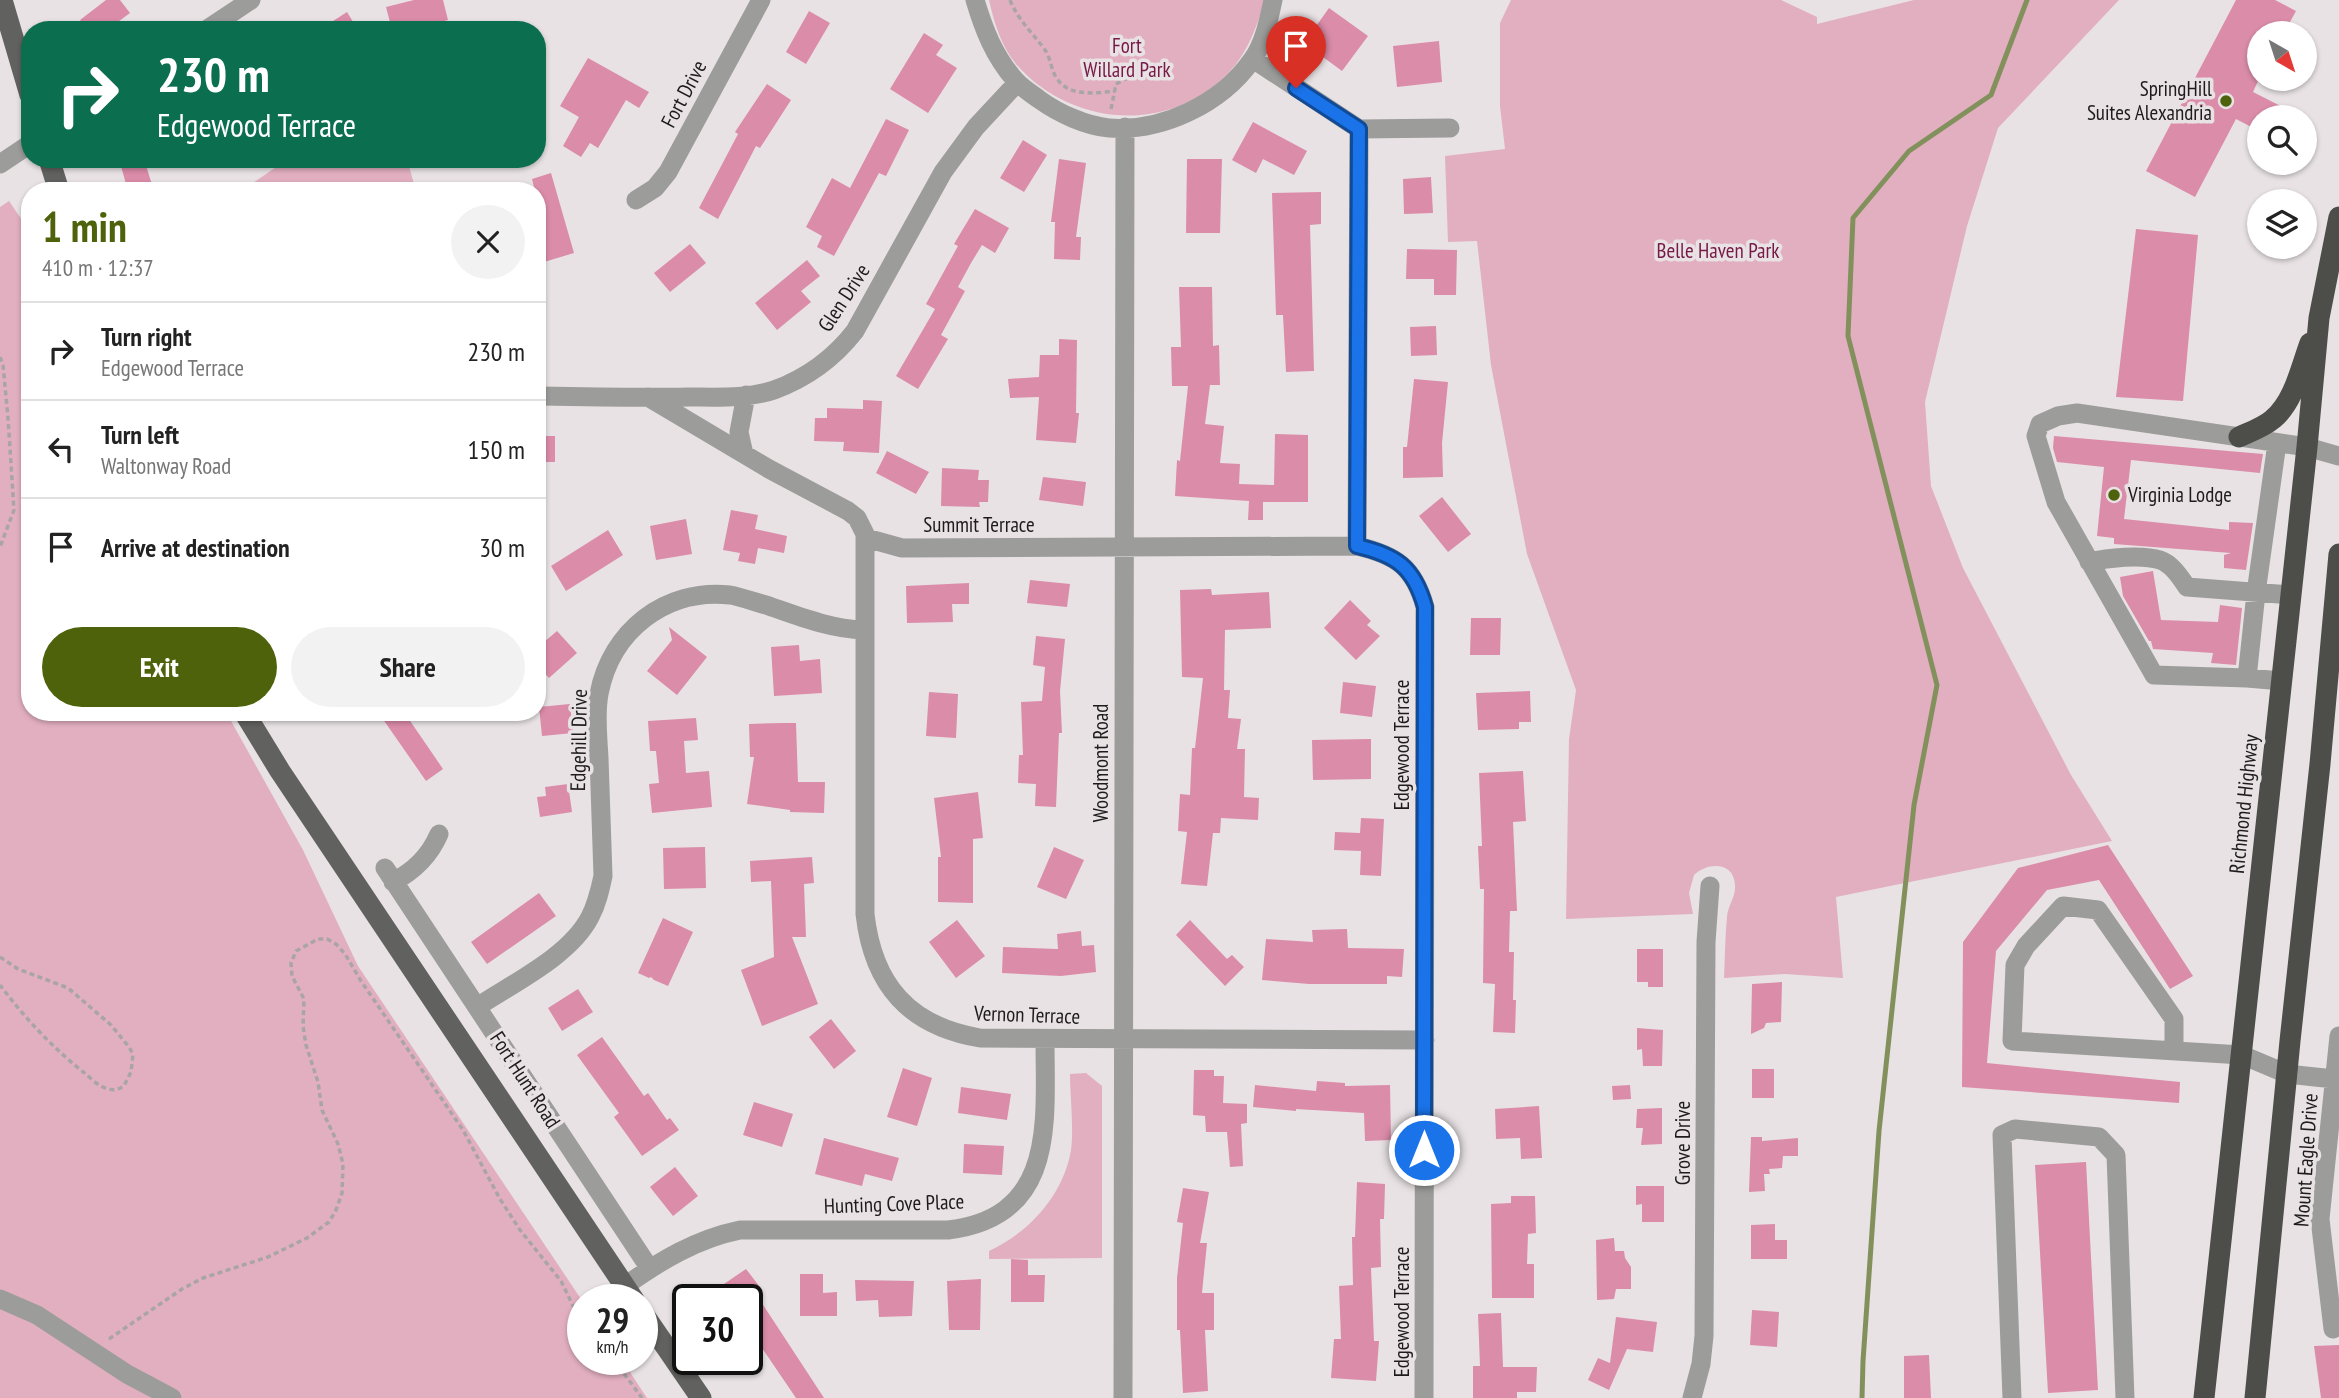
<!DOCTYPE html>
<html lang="en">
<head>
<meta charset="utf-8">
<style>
	body { margin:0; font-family:"PT Sans Narrow",sans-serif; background:#f2f2f2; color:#222; height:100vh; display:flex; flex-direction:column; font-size:26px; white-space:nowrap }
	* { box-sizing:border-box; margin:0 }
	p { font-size:23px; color:#767676 }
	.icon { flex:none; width:38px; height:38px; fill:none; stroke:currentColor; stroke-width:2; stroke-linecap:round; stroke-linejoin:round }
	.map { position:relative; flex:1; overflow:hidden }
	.details { position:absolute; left:21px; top:182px; width:525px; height:539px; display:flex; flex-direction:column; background:#fff; border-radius:28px; box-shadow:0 2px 5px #0004 }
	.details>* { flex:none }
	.top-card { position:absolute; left:21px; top:21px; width:525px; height:147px; border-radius:28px; box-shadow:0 2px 5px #0004; background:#0b6e4f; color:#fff; overflow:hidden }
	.needle { width:46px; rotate:141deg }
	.tools { position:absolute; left:2247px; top:21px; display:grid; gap:14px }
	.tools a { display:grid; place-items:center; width:70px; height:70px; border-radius:50%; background:#fff; box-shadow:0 2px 5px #0004; font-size:35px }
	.speed { position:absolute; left:567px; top:1284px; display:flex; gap:14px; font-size:35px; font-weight:700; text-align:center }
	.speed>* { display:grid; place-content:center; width:91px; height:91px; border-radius:50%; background:#fff; box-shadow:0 2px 5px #0004; line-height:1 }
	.speed small { font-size:18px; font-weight:400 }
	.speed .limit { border:4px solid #111; border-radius:10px; background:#fff; color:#111 }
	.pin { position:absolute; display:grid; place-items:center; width:60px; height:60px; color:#fff; margin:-72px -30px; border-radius:50% 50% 50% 0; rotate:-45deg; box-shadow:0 0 7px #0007 }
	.pin .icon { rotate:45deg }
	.me { position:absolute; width:77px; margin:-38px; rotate:0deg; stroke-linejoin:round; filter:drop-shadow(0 0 5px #0008) }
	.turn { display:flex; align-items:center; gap:24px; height:147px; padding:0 21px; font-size:32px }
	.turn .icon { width:91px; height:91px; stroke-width:2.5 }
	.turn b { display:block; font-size:49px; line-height:60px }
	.round { display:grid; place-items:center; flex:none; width:74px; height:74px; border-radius:37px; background:#f2f2f2 }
	.summary { display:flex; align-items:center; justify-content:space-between; height:119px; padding:0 21px }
	h1 { font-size:42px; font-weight:700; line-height:52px; color:#4e620c }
	.button { display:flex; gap:14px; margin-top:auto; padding:14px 21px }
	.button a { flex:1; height:80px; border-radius:42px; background:#4e620c; color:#fff; font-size:28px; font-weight:700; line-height:80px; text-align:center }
	.button a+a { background:#f2f2f2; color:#222 }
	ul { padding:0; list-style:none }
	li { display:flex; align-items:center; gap:21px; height:98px; padding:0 21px; border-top:2px solid #e0e0e0 }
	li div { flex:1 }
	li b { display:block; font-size:26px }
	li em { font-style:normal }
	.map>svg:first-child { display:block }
	.green { fill:#e2afc1 }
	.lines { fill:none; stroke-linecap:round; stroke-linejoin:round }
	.stream { stroke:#82915c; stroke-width:5 }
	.building { fill:#db8ca9 }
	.path { stroke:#a9a4a6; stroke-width:3.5; stroke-dasharray:5 3.5; stroke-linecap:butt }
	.minor { stroke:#9c9d9b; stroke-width:19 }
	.major { stroke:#61625f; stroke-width:21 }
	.highway { stroke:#4d4e4a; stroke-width:21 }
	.route-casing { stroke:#114b97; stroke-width:18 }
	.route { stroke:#1a73e8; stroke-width:12 }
	.poi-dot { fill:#4e620c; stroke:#e8e2e4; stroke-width:2.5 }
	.labels { text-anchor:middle; stroke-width:7; stroke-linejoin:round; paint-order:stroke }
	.park-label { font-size:21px; fill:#771946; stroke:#e8e2e4 }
	.poi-label { font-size:21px; fill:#1d1b1c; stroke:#e8e2e4; text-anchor:end }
	.street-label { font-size:21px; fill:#1d1b1c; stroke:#e8e2e4 }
</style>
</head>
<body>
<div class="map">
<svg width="2339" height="1398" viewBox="0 0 2339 1398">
	<rect width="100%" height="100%" fill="#e8e2e4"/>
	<path class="green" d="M989,0H1265C1256,29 1246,58 1222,79C1162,135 1068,124 1016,64C1001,46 994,22 989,0Z
		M1511,0H1781L1817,17V24L1914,0H2119L1998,128L1967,226L1925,402L1931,486L1963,568L2071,775L2112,841L1836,897L1843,978L1785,974L1724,978C1725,958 1725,937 1727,917C1728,905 1736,897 1735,885C1734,861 1707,862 1694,875L1689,893L1693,914L1566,919L1569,739L1576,690L1527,554L1491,365L1477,241L1448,242L1445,156L1505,149L1500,106V23Z
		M288,159H407L416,191H241Z
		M9,201L24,223L30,239V712H226L303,850L358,966L583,1302V1360H622L647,1398H0V207Z
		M1086,1073L1102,1086V1258L989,1259V1251C1029,1233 1064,1194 1071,1150C1074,1128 1070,1096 1070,1074Z"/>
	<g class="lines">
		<path class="stream" d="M1862,1398L1863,1361L1879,1131L1914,805L1937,685L1848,336L1853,218L1909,151L1991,95L2027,0"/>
	</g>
	<path class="building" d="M106,0H120L130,13L107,30H87L80,20Z
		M414,0H443L448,20L411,30H392L386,7Z
		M2236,0H2275L2296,11L2284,33H2259V79L2253,92L2302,117H2259V131L2236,119L2195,197L2146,171Z
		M1329,8L1368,36L1342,71L1304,43Z
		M809,11L830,23L806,64L786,52Z
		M347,12L358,30H319Z
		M924,33L943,45L936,55L957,68L928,113L890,89Z
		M1439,41L1442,82L1397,87L1393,46Z
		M588,58L649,92L639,108L626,100L598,148L590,143L581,157L563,146L579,117L560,106Z
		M767,84L791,100L760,148L756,146L718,219L699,208L738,134L735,132Z
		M886,119L909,130L886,176L879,173L834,256L817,247L822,236L806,227L832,178L850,188Z
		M1253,122L1307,151L1294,175L1263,159L1256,173L1232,160Z
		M1023,140L1047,155L1024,192L1000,178Z
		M119,159H144L154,191H128Z
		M1059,159L1086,163L1076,237H1081L1080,260L1054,259L1055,222H1051Z
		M1187,159H1222L1220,233H1186Z
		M551,173L574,253L544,262L537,238V191H535L532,179Z
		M1431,177L1433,213L1404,214L1403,179Z
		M1321,192V224L1310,225L1314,371L1286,372L1283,315H1276L1272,193Z
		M975,209L1009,228L995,253L982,245L971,263L958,287L965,291L941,335L948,339L918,389L896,376L935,309L926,304L958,246L954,244Z
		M2136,229L2198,235L2183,401L2116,397Z
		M690,244L706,263L670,292L654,273Z
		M1407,249L1457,250L1456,295H1434V279H1406Z
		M807,260L820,276L801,291L811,302L777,330L755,303Z
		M1179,287H1212L1213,346L1219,345L1220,385H1210L1205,424L1224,426L1220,463L1240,464L1239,484L1274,485L1275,434L1308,435V502H1263V520H1248L1249,501L1175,496L1177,460L1180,461L1188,386H1172L1171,347H1181Z
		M1436,326L1437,355L1411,356L1410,327Z
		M1059,339L1077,340L1076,413H1079L1076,443L1036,440L1039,397L1010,398L1008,379L1039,377L1040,355H1059Z
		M1414,379L1448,382L1442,443L1443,477L1403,478V447H1407Z
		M863,400L882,401L879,453L843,451L844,442L814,441L815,418H827V408L863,409Z
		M537,436H555V462H537Z
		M2054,436L2263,454L2260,473L2131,460L2124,519L2229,530V522L2253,523L2246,570L2224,568V555L2231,553L2114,544V538L2097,536L2104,467L2057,462L2053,448Z
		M887,451L929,472L916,494L876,473Z
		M942,468L979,470L978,480H989L988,502H979L980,507L941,506Z
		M1043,477L1086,482L1083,506L1039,500Z
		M1442,497L1471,534L1448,552L1419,516Z
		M731,510L758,515L755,529L787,536L784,553L758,548L755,564L738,561L740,553L723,550Z
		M686,519L692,554L656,560L650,526Z
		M608,530L623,555L566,591L551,566Z
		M2153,571L2161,620L2218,622L2220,605L2242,608L2236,665L2211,663L2213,653L2153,649L2151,641H2149L2123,596L2120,577Z
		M1030,580L1070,584L1067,607L1027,603Z
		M969,583V604H952L953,622L907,623L906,586Z
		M1211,589L1212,595L1269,592L1271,628L1225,630L1224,690H1230L1228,718L1241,719L1237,749H1245L1244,797L1259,798L1258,820L1221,818L1220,833H1213L1207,886L1181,884L1187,832L1178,831L1180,794L1190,795L1192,748H1195L1203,678L1182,677L1180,590Z
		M1350,600L1371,621L1367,625L1380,636L1356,660L1324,628Z
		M1471,618H1501L1500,655H1470Z
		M669,627L707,657L677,695L647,671L672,640Z
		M557,631L577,653L549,678L537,665V648Z
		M1036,636L1065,639L1060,691L1062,733H1059L1056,807L1035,806L1036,784L1018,783L1019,755H1023L1021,702L1042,701L1045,667L1033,665Z
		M799,645L800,661L820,659L822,693L774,696L771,647Z
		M1343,682L1376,686L1372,717L1340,713Z
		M1530,691L1531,722H1519V729L1478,730L1476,693Z
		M929,692L958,694L956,738L926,736Z
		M570,704L573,733L542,736L539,707Z
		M378,712H404L443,769L426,781Z
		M696,718L698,740L684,741L686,773L709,771L712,807L652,813L649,784L659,783L656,751H650L648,721Z
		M783,723H796L798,782H825L824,813L790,812V810L747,804L754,757H750L749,724Z
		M1371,739V779L1313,780L1312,740Z
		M1523,771L1526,821L1513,822L1517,911H1510L1509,952H1514L1513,1000H1516L1515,1033L1493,1032L1495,984L1483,983L1484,889H1480L1478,846H1482L1479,773Z
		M568,784L572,812L540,817L537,797L546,796L545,787Z
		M978,792L983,838L973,839V903L938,902V857H941L934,798Z
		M1361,818L1384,819L1381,876L1360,875L1361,851L1334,850L1335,832L1360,833Z
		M2108,845L2193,976L2170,989L2099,880L2047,890L1996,951L1987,1063L2180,1082L2179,1103L1962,1087L1963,942L2018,868Z
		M705,847L706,888L664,889L663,848Z
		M1054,847L1084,860L1066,899L1037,887Z
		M812,857L814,883L804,884L806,937H792L818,1004L762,1026L741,970L774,957L771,881L751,882L750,861Z
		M539,893L556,916L487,964L471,942Z
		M663,918L693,932L668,986L654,980L651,977L649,978L638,973Z
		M957,920L985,956L956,978L929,942Z
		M1190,920L1227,959L1232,955L1244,967L1225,986L1176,935Z
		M1347,929L1348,948L1404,949L1402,977L1387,976V984H1309L1262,980L1266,939L1313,942L1312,930Z
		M1081,931L1082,946L1094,945L1096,972L1061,976L1002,973L1003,947L1058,949L1057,934Z
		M1637,949H1663V987H1648V982H1637Z
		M1782,982L1781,1022L1766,1023L1764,1028L1751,1034L1752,984Z
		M578,989L593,1012L562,1031L548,1008Z
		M831,1019L856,1051L834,1069L809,1037Z
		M1637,1028L1663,1030L1662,1066H1643L1642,1049L1637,1050Z
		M602,1037L644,1096L648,1093L667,1120L670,1118L679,1130L642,1156L614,1117L619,1113L577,1055Z
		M903,1068L932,1078L917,1126L887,1117Z
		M1752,1069H1774V1098H1752Z
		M1194,1070H1214V1076H1224L1223,1103L1247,1104V1123L1241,1124L1243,1166L1230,1167L1227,1132H1206L1205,1116L1193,1115Z
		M1317,1081L1345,1083V1086L1390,1085L1391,1140L1365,1141L1364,1113L1296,1109V1111L1253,1107L1255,1085L1316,1091Z
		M1630,1085L1631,1099L1613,1100L1612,1086Z
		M961,1087L1011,1094L1007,1120L958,1113Z
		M754,1102L793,1114L782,1147L743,1135Z
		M1539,1106L1542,1158L1521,1159L1520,1138L1496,1139L1495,1109Z
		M1662,1108V1144L1641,1145L1643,1128H1636L1637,1109Z
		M1751,1137H1762V1141L1798,1138V1156H1783L1782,1168L1769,1169L1770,1174H1764L1765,1191L1749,1192Z
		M824,1138L899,1158L892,1181L865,1174L862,1186L815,1174Z
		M964,1144L1004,1146L1002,1175L963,1173Z
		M2086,1162L2098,1390L2048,1393L2035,1165Z
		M675,1167L698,1196L673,1216L650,1187Z
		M1357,1182L1385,1184L1384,1219H1380L1381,1267L1371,1268L1374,1341H1379L1376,1381L1331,1378L1334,1339H1341L1339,1286L1353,1285L1352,1237H1355Z
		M1636,1186H1664V1222H1642V1204L1636,1205Z
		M1183,1188L1209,1192L1200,1243H1207L1202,1293H1214V1330H1205L1208,1391L1183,1393L1180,1330H1177V1278L1183,1223L1177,1222Z
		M1511,1196H1535L1536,1233L1528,1234L1527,1264H1534V1298H1492L1491,1204L1511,1203Z
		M1775,1224V1240H1787V1259H1751V1225Z
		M1614,1238L1615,1251H1624L1625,1258L1631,1267V1289H1616L1614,1299L1597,1300L1596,1240Z
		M1011,1259L1028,1260V1275H1045L1044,1302H1011Z
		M746,1269L760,1287L754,1291L824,1398H796L758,1342L747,1350V1300H732L721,1286Z
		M800,1274H823V1293L837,1292V1316H800Z
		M981,1279L980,1330H949L947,1281Z
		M855,1280L914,1281L912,1316L879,1317L878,1300L856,1301Z
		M1752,1310L1779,1312L1777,1347L1750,1345Z
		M1501,1313L1503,1367H1537L1536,1392H1517V1398H1473V1366H1480L1478,1314Z
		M1616,1317L1657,1322L1653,1352L1627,1349L1609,1390L1588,1380L1598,1358L1610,1363Z
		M2339,1345V1398H2321L2314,1346Z
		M1929,1355L1931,1398H1904V1356Z"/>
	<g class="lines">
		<path class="path" d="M1010,0C1018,20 1032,32 1045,50C1051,58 1051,72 1058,80C1070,97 1097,93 1115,91
			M1111,109L1116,84L1129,77
			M0,357L3,365L8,418L14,510L0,547
			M0,957L18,969L68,988L111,1025L129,1047L133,1054L131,1072L124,1086C119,1089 115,1091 109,1089C98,1087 90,1077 82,1071C51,1046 24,1017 0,985
			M109,1339L182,1289L203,1278L268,1257L307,1238L329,1222L336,1210L342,1193L343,1164L338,1144L322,1110L318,1082L306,1045L303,1026L304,999L292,976L291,963L296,951L318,939H327L336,944L345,954L361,981L463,1130L500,1199L520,1230L561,1281L577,1314L583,1321
			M614,1360L642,1398"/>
		<path class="minor" d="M975,0C984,30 994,56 1015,80C1022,88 1032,94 1040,100C1058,113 1086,126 1109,128C1162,132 1221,104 1252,60C1264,44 1269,19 1273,0
			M206,30L251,0
			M1253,59L1359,129L1450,128
			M0,164L30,144
			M636,200L655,188L668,172L761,0
			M537,396C588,397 638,398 688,397C716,397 748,399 774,390C807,378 834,358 855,331L943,172L976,127L1017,83
			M648,397L769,469L848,511L857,518L865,534V914C873,985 909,1026 980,1038L1425,1040
			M2277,443L2256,593L2247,678L2154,675L2056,502L2036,436L2040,424L2058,416L2077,413L2307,447L2339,456
			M744,454L739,432L746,395
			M866,538L902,548L1357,546C1396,555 1414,567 1425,607L1424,1398
			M1357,546L1359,129
			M2089,562C2107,558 2142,554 2160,560C2172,564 2180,577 2187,587L2291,595
			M2247,678L2282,681
			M385,868L650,1269
			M393,882C414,871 429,857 439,834
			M477,1007C513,983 570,956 590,917C597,904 600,890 603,876C602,837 600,797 599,758C598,737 595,715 599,694C611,631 665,588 730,595C742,597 754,602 766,605C798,616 830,629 864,630
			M2174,1051V1019L2098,910L2063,906L2026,946L2015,965L2012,1041L2242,1055L2287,1074L2334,1079
			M625,1286C660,1261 696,1239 740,1230H948C1057,1217 1045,1122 1045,1040
			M0,1299L37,1315L127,1374L172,1398
			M2333,1329L2320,1219L2339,1036
			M1123,1398L1125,127
			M1692,1398L1701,1364L1704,1336L1706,942L1710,886
			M2012,1398L2002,1135L2015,1129L2099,1137L2116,1155L2125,1398"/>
		<path class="major" d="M2,0L30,95
			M49,159L59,191
			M244,712L280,771L634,1300
			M642,1312L701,1398"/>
		<path class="highway" d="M2239,437C2250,432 2264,427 2273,419C2294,402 2301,367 2310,343
			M2204,1398L2307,447L2319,318L2339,217
			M2255,1398L2290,1041L2320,764L2339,554"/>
	</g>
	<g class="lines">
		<defs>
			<path id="route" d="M1296,88L1359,129L1357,546C1396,555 1414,567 1425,607L1424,1150"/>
		</defs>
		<use href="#route" class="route-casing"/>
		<use href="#route" class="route"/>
	</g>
	<g class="poi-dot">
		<circle cx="2226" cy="101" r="7"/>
		<circle cx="2114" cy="495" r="7"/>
	</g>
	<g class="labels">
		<g class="park-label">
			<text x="1127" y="53">Fort<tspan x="1127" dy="24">Willard Park</tspan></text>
			<text x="1718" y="258">Belle Haven Park</text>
		</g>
		<g class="poi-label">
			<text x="2212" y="96">SpringHill<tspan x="2212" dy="24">Suites Alexandria</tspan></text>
			<text x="2128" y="502" text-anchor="start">Virginia Lodge</text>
		</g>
		<g class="street-label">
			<text transform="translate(684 94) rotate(-62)" y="7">Fort Drive</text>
			<text transform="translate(844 298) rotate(-57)" y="7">Glen Drive</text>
			<text x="979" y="532">Summit Terrace</text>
			<text transform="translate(579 740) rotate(-89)" y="7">Edgehill Drive</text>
			<text transform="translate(1402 745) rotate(-90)" y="7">Edgewood Terrace</text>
			<text transform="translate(1101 763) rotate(-90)" y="7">Woodmont Road</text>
			<text transform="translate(2244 804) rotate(-84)" y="7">Richmond Highway</text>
			<text transform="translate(1027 1015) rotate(2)" y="7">Vernon Terrace</text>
			<text transform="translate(525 1080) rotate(57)" y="7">Fort Hunt Road</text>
			<text transform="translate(1683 1143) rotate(-90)" y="7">Grove Drive</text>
			<text transform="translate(2306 1160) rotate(-86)" y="7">Mount Eagle Drive</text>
			<text transform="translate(894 1204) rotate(-2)" y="7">Hunting Cove Place</text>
			<text transform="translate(1402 1312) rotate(-90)" y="7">Edgewood Terrace</text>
		</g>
	</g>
</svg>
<div class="tools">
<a><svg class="needle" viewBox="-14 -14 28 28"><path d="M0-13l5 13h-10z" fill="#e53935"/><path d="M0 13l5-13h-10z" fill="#767676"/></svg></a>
<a><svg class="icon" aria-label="search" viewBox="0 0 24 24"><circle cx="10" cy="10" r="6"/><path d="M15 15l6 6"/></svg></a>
<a><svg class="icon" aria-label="layers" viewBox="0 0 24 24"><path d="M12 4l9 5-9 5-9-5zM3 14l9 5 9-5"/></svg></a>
</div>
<div class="speed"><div>29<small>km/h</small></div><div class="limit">30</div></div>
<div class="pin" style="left:1296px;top:88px;background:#d93025"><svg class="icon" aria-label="arrive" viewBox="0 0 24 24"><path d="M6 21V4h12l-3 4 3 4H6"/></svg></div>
<svg class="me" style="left:1424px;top:1150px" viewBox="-20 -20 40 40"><circle r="17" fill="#1a73e8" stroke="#fff" stroke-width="3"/><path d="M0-11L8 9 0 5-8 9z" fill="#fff"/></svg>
<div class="top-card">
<div class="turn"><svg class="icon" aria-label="right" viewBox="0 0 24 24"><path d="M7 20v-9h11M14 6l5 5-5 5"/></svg><div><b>230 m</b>Edgewood Terrace</div></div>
</div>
<section class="details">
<div class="summary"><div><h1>1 min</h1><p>410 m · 12:37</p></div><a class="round"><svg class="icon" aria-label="close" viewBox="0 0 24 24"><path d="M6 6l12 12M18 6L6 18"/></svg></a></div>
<ul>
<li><svg class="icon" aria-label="right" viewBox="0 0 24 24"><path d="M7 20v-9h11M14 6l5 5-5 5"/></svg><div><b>Turn right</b><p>Edgewood Terrace</p></div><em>230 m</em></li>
<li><svg class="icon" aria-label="left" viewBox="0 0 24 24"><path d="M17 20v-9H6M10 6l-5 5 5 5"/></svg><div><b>Turn left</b><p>Waltonway Road</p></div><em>150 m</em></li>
<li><svg class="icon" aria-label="arrive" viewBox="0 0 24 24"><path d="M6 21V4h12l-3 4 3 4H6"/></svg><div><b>Arrive at destination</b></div><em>30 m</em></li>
</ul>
<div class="button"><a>Exit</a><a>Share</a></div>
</section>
</div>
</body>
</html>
